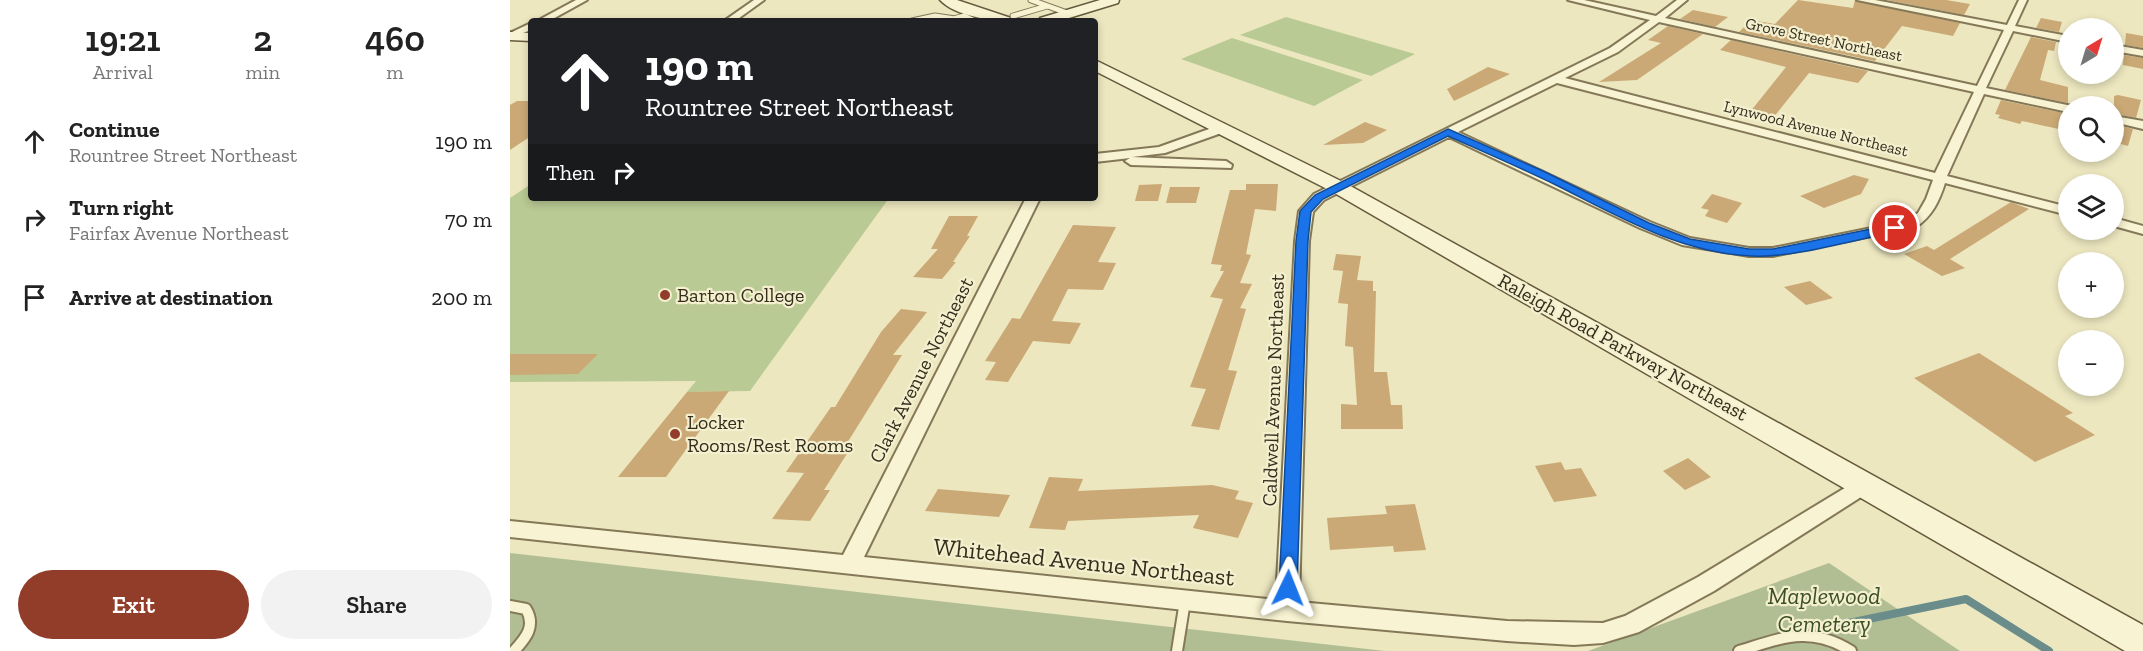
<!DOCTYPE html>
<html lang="en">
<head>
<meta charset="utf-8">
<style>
	body { margin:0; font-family:"Zilla Slab",serif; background:#f2f2f2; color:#222; height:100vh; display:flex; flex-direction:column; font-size:22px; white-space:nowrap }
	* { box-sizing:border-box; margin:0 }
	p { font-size:20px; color:#767676 }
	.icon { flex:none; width:33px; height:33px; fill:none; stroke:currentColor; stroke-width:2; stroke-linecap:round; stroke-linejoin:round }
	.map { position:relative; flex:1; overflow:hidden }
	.drawer { display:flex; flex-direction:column; background:#fff; width:510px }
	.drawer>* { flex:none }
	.hud { position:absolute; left:18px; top:18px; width:570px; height:183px; border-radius:6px; box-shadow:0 3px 9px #0003; background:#202124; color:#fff; overflow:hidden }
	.needle { width:39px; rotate:38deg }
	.fabs { position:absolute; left:1548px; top:18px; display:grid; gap:12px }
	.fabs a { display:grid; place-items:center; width:66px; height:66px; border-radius:50%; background:#fff; box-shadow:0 3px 9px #0003; font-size:30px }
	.pin { position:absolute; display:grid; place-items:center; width:51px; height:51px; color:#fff; margin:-26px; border:3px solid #fff; border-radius:50%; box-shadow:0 2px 6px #0007 }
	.me { position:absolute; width:66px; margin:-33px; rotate:2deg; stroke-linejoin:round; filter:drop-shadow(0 0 4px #0008) }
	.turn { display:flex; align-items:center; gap:21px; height:126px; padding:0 18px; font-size:27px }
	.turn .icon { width:78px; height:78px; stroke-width:2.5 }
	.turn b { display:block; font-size:42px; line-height:51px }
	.then { display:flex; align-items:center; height:57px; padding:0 18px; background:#0003; gap:12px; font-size:22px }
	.eta { display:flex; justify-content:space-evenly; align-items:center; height:102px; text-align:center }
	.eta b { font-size:36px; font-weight:600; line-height:42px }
	.action { display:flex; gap:12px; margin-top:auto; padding:12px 18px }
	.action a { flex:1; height:69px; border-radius:36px; background:#923d2a; color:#fff; font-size:24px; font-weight:600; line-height:69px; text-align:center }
	.action a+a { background:#f2f2f2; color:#222 }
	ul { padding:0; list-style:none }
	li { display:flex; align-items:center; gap:18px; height:78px; padding:0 18px }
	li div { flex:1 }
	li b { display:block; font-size:22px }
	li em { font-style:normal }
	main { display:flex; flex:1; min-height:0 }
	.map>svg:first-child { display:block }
	.green { fill:#b9ca94 }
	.cemetery { fill:#b1be93 }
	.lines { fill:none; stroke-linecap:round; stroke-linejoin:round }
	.stream { stroke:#6a8c8a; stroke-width:8 }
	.building { fill:#caa976 }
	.lane-far1-casing { stroke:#847858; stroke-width:7 }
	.lane-casing { stroke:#847858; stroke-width:14 }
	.street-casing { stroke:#847858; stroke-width:4 }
	.secondary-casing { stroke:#66593c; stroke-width:3 }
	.lane-far1 { stroke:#f8f3d2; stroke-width:5 }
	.lane { stroke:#f8f3d2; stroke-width:10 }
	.street { fill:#f8f3d2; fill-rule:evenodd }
	.secondary { fill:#f8f3d2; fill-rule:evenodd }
	.route { fill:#1a73e8; stroke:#114b97; stroke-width:1.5 }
	.poi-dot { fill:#923d2a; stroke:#f4f0cf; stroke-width:2 }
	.labels { text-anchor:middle; stroke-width:4.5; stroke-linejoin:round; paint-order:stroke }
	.far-street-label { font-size:16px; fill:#342d1c; stroke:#f4f0cf }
	.poi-label { font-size:20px; fill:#342d1c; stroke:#f4f0cf; text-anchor:start }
	.street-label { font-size:20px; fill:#342d1c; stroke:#f4f0cf }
	.near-street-label { font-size:24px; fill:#342d1c; stroke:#f4f0cf }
	.near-park-label { font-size:24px; font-style:italic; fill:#3c5023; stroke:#f4f0cf }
</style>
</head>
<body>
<main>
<section class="drawer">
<div class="eta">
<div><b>19:21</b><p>Arrival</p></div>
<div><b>2</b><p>min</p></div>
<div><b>460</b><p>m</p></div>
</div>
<ul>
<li><svg class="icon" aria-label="ahead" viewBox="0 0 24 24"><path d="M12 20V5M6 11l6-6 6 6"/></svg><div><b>Continue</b><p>Rountree Street Northeast</p></div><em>190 m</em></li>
<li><svg class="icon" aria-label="right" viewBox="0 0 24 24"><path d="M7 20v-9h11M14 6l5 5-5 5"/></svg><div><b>Turn right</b><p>Fairfax Avenue Northeast</p></div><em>70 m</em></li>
<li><svg class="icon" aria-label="arrive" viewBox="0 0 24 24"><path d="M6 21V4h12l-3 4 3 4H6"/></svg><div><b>Arrive at destination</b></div><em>200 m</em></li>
</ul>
<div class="action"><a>Exit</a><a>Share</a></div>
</section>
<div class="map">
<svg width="1633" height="651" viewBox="0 0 1633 651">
	<rect width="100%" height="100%" fill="#ece7bf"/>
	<path class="green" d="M776,17L905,54L861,76L730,35Z
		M722,38L853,80L804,106L671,59Z
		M21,184V198H379L240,391L177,392L186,381L0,382V198Z"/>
	<path class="cemetery" d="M0,553L875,651H0Z
		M1319,563L1450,651H1078Z"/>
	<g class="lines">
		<path class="stream" d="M1319,627L1456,599L1539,651"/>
	</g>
	<path class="building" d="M1288,0L1343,8L1345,0L1450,23L1443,36L1392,26L1365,61L1229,32L1241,20L1265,24Z
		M1377,0H1436L1460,4L1454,15Z
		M1183,10L1218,17L1205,27L1170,19Z
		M1531,18L1552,22L1549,32L1526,28Z
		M1158,26L1193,34L1127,80L1089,82L1151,43L1138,40Z
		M1616,33L1633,36V48L1615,45Z
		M1521,37L1546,42L1544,51L1538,50L1530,80L1558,87V103L1495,90Z
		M1221,40L1358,71L1348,83L1299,73L1263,118L1240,112L1276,67L1210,50Z
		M1614,55L1633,58V69L1613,65Z
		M978,67L1000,74L944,101L937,89Z
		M1608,95L1631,100L1626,118L1604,114V96Z
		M1491,100L1558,114V131L1512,121L1510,124L1488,118L1490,115L1485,114Z
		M7,101H21V136L0,150V105Z
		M855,122L877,130L853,143L813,145Z
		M1604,124L1623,129L1618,146L1604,142Z
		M1344,175L1359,179L1351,194L1314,208L1290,196Z
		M652,184L648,201H625L629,185Z
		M736,184H768L766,211L745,209L736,254L741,255L730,283L742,284L730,308L736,309L718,370L727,371L709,430L681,426L696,389L680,387L713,299L700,297L714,271H710L712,265L701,264L720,190H736Z
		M660,187H690L686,203H656Z
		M1202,194L1232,203L1217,223L1195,216L1199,210L1191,208Z
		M1501,202L1519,209L1440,259L1455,268L1432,276L1394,254L1417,246L1424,250Z
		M439,216H468L457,236H460L443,262H446L432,279L403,277L428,249H421Z
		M563,225L606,227L588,262L606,263L593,290L558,289L542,321L571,323L560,344L523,341L498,382L475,380L486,362L475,361L502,318L510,319Z
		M826,254L851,256L847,280L863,281V291H866L864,372H877L881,405H892L893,429H831V404L847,405L843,347L835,346L838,304L828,303L833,271L823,270Z
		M1300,281L1323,298L1296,305L1274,287Z
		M391,309L417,312L383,355H392L334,448L340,449L314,490H320L300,521L262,519L294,473L276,472L321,407H325L371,332Z
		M1469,353L1563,413L1555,416L1585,435L1525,462L1404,378Z
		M0,354H88L68,374L0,375Z
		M219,391L156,477H108L177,392Z
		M1178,458L1201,477L1175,490L1153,471Z
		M1051,462L1055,470L1071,468L1087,496L1044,502L1025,466Z
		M539,477L573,479L568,491L702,485L729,491L725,499L743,503L728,538L683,528L689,515L558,521L555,530L519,528Z
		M428,489L500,495L489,517L415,511Z
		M905,504L916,550L884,552L883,546L820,550L817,518L877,514L875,506Z"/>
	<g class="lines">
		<defs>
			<path id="lane-far1" d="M521,0L560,14
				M503,16L537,6
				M440,20L454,16L465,21
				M402,21L425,16L445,19"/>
			<path id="lane" d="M0,606L16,609C26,626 16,638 4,651
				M667,651L675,601
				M1229,651C1272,638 1300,625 1341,651"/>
			<path id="street" d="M66,0H77L39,21H27Z
				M244,0H254L225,21H214Z
				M1058,0H1074L1146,16L1167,0H1177L1155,18L1467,86L1494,30L1347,0H1365L1497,25L1509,0H1517L1505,26L1558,36V42L1503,31L1476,88L1562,106H1558V112L1474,94L1437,176L1558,207V215L1435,183C1429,202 1422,216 1406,227L1263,256H1239L1172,245L1130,228L939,137L814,200L803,212L799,241L789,602L997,621L1093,623L1115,616L1188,577L1348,480L1355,477L1362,480L1365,485L1362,490L1204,591L1129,632L1093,643L1064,645L997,641L777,621L0,537V521L333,555L516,198H530L354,557L766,600L785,241L789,211L804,194L1100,48L1140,20ZM1149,22L1464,92L1425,173L1055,78L1108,52ZM1047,83L1423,180L1416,199L1408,213L1396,221L1263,248H1239L1180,238L1140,222L948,132Z
				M21,23V30L0,38V33Z
				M1604,45L1633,50V56L1604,51Z
				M1604,116L1633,121V129L1604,122Z
				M713,124L719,128L717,131L655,153L622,157L716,161L722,165L721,168L621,165L615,161L620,158L585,162V154L649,147Z
				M1604,218L1633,226V234L1604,226Z"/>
			<path id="secondary" d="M430,0H447L501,18L503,21C481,21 445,16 430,0Z
				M590,0H609L608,3L549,21H528L530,18Z
				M0,32L21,33V41L0,40Z
				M585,60L835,183L1633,625V651H1615L821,191L585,71Z"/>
		</defs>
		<use href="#lane-far1" class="lane-far1-casing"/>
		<use href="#lane" class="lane-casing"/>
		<use href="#street" class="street-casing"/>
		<use href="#secondary" class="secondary-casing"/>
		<use href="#lane-far1" class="lane-far1"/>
		<use href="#lane" class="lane"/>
		<use href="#street" class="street"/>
		<use href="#secondary" class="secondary"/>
	</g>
	<path class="route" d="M938,129L1033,171L1139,223L1180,239L1239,249H1263L1385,224L1391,228L1385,232C1343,240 1283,258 1242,256C1170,253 1108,216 1046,185C1011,168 974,152 938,136L813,199L801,212L798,241L787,588L785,594L778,596L771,594L769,588L786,241L790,211L805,195Z"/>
	<g class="poi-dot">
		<circle cx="155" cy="295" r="6"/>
		<circle cx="165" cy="434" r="6"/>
	</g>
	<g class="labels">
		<g class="far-street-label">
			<text transform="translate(1314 39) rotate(12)" y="6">Grove Street Northeast</text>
			<text transform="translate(1306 128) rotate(14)" y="6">Lynwood Avenue Northeast</text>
		</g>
		<g class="poi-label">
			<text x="167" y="302">Barton College</text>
			<text x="177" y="429">Locker<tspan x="177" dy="23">Rooms/Rest Rooms</tspan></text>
		</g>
		<g class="street-label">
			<text transform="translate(1113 347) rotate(29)" y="7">Raleigh Road Parkway Northeast</text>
			<text transform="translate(411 370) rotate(-63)" y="7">Clark Avenue Northeast</text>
			<text transform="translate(763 390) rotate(-88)" y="7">Caldwell Avenue Northeast</text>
		</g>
		<g class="near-street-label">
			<text transform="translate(574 562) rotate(6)" y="8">Whitehead Avenue Northeast</text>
		</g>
		<g class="near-park-label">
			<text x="1314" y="604">Maplewood<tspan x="1314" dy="28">Cemetery</tspan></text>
		</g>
	</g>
</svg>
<div class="fabs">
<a><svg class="needle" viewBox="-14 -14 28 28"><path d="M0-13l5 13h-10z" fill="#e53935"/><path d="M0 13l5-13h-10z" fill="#767676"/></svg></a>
<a><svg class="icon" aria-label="search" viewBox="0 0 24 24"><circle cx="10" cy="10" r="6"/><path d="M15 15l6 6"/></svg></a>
<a><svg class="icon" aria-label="layers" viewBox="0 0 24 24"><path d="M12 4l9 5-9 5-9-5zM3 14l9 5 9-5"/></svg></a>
<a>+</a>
<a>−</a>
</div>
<div class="pin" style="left:1385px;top:228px;background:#d93025"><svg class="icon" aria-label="arrive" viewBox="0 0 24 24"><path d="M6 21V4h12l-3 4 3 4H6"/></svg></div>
<svg class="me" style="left:778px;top:588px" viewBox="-20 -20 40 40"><path d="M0-17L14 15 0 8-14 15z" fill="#1a73e8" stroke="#fff" stroke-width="4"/></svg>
<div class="hud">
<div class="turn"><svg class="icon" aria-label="ahead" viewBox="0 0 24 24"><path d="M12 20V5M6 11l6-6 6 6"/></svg><div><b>190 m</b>Rountree Street Northeast</div></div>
<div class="then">Then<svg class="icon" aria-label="right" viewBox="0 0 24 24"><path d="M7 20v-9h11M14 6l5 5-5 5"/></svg></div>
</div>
</div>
</main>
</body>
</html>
